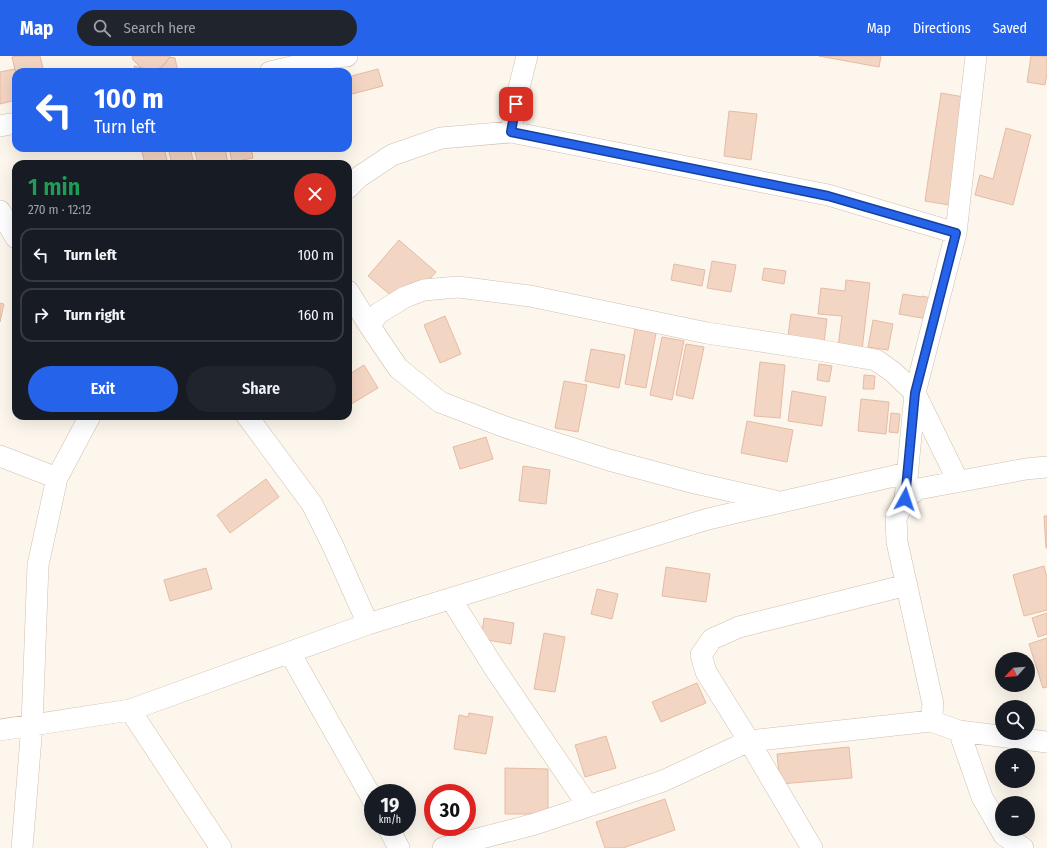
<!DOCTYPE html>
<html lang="en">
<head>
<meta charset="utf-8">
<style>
	body { margin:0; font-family:"Fira Sans Condensed",sans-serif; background:#20242c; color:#f1f3f6; height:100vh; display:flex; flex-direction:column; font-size:15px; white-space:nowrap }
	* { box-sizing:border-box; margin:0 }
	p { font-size:13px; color:#9ea1a6 }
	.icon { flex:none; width:22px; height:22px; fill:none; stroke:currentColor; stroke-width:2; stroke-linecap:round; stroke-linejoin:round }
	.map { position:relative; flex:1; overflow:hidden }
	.details { position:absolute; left:12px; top:104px; width:340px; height:260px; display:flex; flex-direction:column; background:#171b24; border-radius:12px; box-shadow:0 4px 16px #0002 }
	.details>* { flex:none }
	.hud { position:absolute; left:12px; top:12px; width:340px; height:84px; border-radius:12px; box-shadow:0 4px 16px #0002; background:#2563eb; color:#fff; overflow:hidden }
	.needle { width:26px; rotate:244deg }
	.fabs { position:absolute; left:995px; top:596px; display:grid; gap:8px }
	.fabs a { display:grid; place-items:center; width:40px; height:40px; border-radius:50%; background:#171b24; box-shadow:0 4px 16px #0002; font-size:20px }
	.speed { position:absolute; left:364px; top:728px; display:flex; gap:8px; font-size:20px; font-weight:700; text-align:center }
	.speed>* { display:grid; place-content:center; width:52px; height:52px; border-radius:50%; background:#171b24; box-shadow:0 4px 16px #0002; line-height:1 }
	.speed small { font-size:10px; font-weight:400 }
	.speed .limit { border:6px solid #d22; background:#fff; color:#111 }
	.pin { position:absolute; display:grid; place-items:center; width:34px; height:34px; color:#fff; margin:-17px; border-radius:8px; box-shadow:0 2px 6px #0006 }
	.me { position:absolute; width:44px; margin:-22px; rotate:5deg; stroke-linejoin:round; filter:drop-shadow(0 0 3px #0008) }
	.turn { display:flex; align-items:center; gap:14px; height:84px; padding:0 16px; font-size:18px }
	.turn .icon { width:52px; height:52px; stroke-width:2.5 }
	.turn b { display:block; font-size:28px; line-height:34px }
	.round { display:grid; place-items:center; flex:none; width:42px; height:42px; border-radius:21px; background:#20242c }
	.overview { display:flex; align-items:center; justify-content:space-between; height:68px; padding:0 16px }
	h1 { font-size:24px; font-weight:600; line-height:30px; color:#1e9e55 }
	.primary-button { display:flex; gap:8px; margin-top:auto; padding:8px 16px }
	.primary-button a { flex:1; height:46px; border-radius:24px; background:#2563eb; color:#fff; font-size:16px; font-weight:600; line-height:46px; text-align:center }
	.primary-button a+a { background:#20242c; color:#f1f3f6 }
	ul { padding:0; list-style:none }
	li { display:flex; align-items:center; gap:12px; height:54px; margin:0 8px 6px; padding:0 8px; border:2px solid #363941; border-radius:12px }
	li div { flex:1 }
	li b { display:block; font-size:15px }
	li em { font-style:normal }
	header { display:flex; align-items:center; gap:24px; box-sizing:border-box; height:56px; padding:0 20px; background:#2563eb; color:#fff }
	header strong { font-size:19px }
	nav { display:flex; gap:22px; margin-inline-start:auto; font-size:14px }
	.search { width:280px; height:36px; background:#20242c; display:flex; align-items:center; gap:10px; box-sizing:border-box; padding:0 14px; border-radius:22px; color:#9ea1a6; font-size:15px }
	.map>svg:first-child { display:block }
	.building { fill:#f3d5c3; stroke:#e6bba3 }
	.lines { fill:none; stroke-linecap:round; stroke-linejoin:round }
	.minor-casing { stroke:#d1beb0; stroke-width:22 }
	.minor { stroke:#fff; stroke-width:21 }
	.route-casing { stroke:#184099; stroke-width:10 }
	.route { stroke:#2563eb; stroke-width:7 }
</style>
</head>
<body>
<header>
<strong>Map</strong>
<div class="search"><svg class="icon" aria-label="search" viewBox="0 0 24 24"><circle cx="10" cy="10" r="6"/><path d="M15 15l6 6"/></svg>Search here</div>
<nav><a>Map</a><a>Directions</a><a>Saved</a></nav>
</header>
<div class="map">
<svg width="1047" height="792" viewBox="0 0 1047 792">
	<rect width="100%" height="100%" fill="#fdf6ec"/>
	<path class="building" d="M18,0H40L44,16H16V18L12,1Z
		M132,0H170L166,6L162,11L156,13L150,14L143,13L138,9L133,4Z
		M819,0H881L879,11Z
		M1031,0H1044L1047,1V17L1045,29L1027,26Z
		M170,1L175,2L178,16H163L162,11Z
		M134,10L150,14V16H136Z
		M15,13L16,18V44L0,48V16Z
		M378,13L383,30L348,39V21Z
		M941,37L964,41L949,149L925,145Z
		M729,55L757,58L751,104L724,100Z
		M1006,72L1031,79L1013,149L975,139L980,119L993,123Z
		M141,92H164L168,108H145Z
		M168,92H190L194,108H172Z
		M194,92H225L228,108H198Z
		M229,92H251L253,102L232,106Z
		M399,184L436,216L414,241L394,242L368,220Z
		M712,205L736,209L731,236L707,232Z
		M674,208L705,214L702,230L671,224Z
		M764,212L786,215L784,228L762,224Z
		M846,224L870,227L862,294L838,291L842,260L818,258L821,232L845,235Z
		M903,238L922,241V240L931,242L927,263L899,258Z
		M0,247L4,248L0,266Z
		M791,258L827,263L824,286L788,280Z
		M445,260L461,298L440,307L424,269Z
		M873,264L893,268L888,294L868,291Z
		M635,273L656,277L646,332L625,328Z
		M662,281L684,285L672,344L650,339Z
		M686,288L704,291L693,343L676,339Z
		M591,293L625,299L619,332L585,325Z
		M760,306L785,309L780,362L754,360Z
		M819,308L832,310L829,326L817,324Z
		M364,309L378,332L348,350V319Z
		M864,319L875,320L874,333H863Z
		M564,325L587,329L578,376L555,372Z
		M792,335L826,341L822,370L788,365Z
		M861,343L889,346L886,378L858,375Z
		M891,357L900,358L898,377L889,376Z
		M747,365L793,374L787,406L741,397Z
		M486,381L493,403L460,413L453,391Z
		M523,410L550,414L546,448L519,445Z
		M266,423L279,441L230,477L217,459Z
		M1044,460H1047V492H1046Z
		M1044,510L1047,522V554L1024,560L1013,519Z
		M666,511L710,518L706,546L662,540Z
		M206,512L212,533L170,545L164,524Z
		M597,533L618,538L612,563L591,558Z
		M1047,557V578L1038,581L1032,562Z
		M484,562L514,567L511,588L481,583Z
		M544,577L565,581L555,636L534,633Z
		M1047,582V631L1043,632L1029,588Z
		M697,627L706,647L661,666L652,646Z
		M469,657L493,661L486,698L454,693L459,659L468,661Z
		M606,680L616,712L585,721L575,689Z
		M849,691L852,722L780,728L777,698Z
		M505,712L548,713V758H505Z
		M665,743L675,774L623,792H605L596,766Z"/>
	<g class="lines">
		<defs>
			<path id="minor" d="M270,16L334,1L347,0
				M0,70L16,67
				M511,76L518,36L527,0
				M348,132L359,121L392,99L441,82L511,76L828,139L956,177
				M0,155L16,182
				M348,235L369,269L398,312L440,346L505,371L609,404L695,427L775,445
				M369,269L379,257L405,241L424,234L458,231L530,240L707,277L818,294L876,304L893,316L915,337L958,425
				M247,360L312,448L333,490L368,568
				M0,400L57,422
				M905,443L918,433L1026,413L1047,411
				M451,543L493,610L588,750
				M290,597L373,744
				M130,654L221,792
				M931,665L933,648L897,486L896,462L905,443L915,337L956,177L976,0
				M0,674L130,654L368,568L708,463L907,417
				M959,675L982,741L1004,779L1023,792
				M388,771L399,792
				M22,792L32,669L38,509L57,422L90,360
				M443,792L535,768L663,725L749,685L931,665L959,675L1047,686
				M812,792L749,685L706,616L701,599L712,583L739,571L907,529"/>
		</defs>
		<use href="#minor" class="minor-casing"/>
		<use href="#minor" class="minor"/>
	</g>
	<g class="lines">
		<defs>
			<path id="route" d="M516,48L511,76L828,140L956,177L915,337L905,443"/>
		</defs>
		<use href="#route" class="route-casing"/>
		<use href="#route" class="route"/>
	</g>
</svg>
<div class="fabs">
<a><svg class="needle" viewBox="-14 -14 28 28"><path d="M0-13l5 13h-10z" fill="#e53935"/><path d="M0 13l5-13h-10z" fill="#9ea1a6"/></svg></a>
<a><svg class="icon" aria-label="search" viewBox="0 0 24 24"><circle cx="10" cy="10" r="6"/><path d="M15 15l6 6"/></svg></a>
<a>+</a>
<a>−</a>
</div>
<div class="speed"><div>19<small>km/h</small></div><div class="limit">30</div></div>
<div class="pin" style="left:516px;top:48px;background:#d93025"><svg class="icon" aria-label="arrive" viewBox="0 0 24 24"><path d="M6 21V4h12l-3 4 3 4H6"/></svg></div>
<svg class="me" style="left:905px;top:443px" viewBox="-20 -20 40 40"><path d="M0-17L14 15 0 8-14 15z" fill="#2563eb" stroke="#fff" stroke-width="4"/></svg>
<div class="hud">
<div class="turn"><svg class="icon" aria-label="left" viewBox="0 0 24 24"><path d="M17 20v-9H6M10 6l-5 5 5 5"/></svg><div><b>100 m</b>Turn left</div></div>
</div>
<section class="details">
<div class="overview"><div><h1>1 min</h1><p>270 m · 12:12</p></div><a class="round" style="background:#d93025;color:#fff"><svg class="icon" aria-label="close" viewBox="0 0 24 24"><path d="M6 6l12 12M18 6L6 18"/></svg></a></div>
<ul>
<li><svg class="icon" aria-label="left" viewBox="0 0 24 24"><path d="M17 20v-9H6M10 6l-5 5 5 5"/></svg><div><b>Turn left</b></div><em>100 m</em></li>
<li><svg class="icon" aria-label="right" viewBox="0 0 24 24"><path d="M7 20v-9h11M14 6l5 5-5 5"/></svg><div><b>Turn right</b></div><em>160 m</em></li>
</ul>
<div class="primary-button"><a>Exit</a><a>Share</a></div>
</section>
</div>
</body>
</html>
